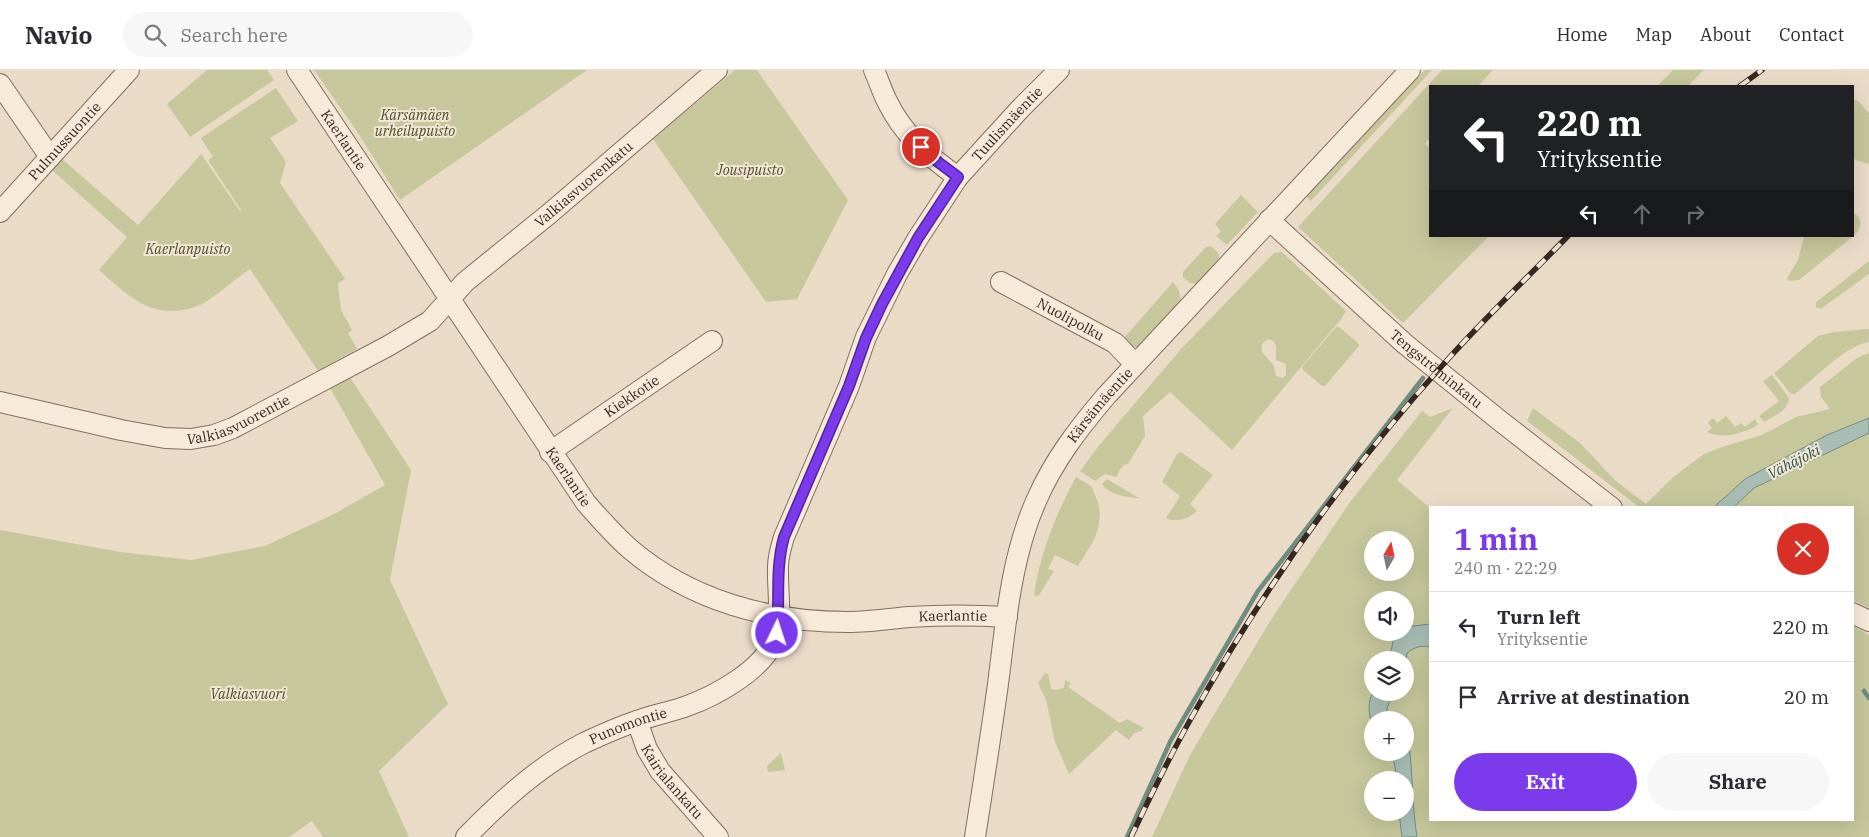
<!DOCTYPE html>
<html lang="en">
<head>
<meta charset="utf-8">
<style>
	body { margin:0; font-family:"IBM Plex Serif",serif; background:#f7f7f7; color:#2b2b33; height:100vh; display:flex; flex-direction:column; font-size:19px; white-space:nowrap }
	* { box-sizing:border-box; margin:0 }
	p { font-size:16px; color:#7c7c81 }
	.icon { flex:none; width:28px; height:28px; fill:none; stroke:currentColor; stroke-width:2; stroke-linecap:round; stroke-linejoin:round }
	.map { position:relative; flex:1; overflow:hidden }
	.sheet { position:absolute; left:1429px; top:436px; width:425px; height:315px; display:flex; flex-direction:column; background:#fff; border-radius:0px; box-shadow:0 5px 20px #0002 }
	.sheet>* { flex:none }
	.top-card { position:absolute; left:1429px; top:15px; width:425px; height:152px; border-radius:0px; box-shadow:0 5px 20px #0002; background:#202124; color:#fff; overflow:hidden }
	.needle { width:32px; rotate:9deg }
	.controls { position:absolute; left:1364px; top:461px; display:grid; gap:10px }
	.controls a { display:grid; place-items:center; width:50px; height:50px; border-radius:50%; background:#fff; box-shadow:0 5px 20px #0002; font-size:25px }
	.pin { position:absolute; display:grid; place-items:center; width:42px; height:42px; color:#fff; margin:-21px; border:2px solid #fff; border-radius:50%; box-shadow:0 1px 5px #0007 }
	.me { position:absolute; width:55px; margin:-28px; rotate:4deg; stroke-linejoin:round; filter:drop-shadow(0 0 4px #0008) }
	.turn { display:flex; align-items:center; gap:18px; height:105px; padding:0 25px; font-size:22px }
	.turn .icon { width:65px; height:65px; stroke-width:2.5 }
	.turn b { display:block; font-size:35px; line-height:42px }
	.lanes { display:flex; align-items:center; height:48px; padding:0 25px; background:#0003; justify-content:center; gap:25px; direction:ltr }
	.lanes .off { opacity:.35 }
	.round { display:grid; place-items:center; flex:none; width:52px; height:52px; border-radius:26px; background:#f7f7f7 }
	.headline { display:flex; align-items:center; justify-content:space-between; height:85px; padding:0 25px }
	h1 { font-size:30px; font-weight:700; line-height:38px; color:#7c3aed }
	.button { display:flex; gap:10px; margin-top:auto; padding:10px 25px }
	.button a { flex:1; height:58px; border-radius:30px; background:#7c3aed; color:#fff; font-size:20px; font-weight:700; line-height:58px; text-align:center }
	.button a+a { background:#f7f7f7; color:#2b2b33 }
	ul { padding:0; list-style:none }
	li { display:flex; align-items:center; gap:15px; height:70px; padding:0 25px; border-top:1px solid #e1e1e2 }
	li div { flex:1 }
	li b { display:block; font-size:19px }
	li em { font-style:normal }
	header { display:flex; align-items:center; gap:30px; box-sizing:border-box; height:70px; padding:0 25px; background:#fff; border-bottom:1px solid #e1e1e2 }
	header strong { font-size:24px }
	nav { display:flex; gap:28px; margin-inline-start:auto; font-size:18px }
	.search { width:350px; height:45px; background:#f7f7f7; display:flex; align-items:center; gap:12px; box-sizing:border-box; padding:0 18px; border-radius:28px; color:#7c7c81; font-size:19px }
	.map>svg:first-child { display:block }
	.green { fill:#c7c79c; fill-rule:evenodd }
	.water { fill:#a8beb5; stroke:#6f8c81 }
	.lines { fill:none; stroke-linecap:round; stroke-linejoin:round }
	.stream { stroke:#6f8c81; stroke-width:4.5 }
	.minor-casing { stroke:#846d5e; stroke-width:22 }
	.minor { stroke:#f6ead9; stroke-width:20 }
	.rail-casing { stroke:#362820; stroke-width:5.5 }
	.rail { stroke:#f2e6d6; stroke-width:4; stroke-dasharray:11; stroke-linecap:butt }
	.route-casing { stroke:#51269a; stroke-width:12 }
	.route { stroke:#7c3aed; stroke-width:9 }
	.labels { text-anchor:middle; stroke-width:4; stroke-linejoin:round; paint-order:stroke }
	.park-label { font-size:14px; font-style:italic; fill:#4c5029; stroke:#f2e6d6 }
	.street-label { font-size:14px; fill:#362820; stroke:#f2e6d6 }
	.water-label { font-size:15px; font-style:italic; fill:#31544d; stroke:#f2e6d6 }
</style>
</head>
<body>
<header>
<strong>Navio</strong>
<div class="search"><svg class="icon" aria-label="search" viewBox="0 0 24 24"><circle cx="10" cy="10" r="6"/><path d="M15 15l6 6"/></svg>Search here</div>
<nav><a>Home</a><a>Map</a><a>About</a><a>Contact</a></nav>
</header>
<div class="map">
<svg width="1869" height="767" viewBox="0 0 1869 767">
	<rect width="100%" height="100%" fill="#eadbc7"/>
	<path class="green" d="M207,0H267L274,10L190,67L167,34Z
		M314,0H587L400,130L358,63Z
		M735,0H757L848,130L797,229L766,232L653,69Z
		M1425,0H1432L1311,131L1305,125Z
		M1442,0H1493L1478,16H1430V68L1425,74L1430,78V166H1489L1403,253L1298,157Z
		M1673,0H1704L1688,16H1657Z
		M276,18L298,51L270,68L286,92L280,113L345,209L338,213L341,240L352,260L348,263L357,279L318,301L250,199C235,209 222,221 207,231C199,236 190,239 182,240C146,246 123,221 99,200L127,167L52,100L62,89L138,155L201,84L240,141L241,140L208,90L213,87L201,68Z
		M1853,29L1859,32L1869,43V94L1855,90L1853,87Z
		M1241,125L1258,142L1227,175L1216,166L1221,161L1215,154Z
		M1853,143L1858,146C1862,152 1861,158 1856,164L1799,210L1789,211L1787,208L1798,190L1804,166H1852Z
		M1210,176C1216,180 1221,184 1218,191L1197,214L1190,213L1183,207V202L1206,177Z
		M1282,182L1346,241L1341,249L1232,380L1170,322L1143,346L1145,366L1128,394L1123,395L1116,407L1105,404L1095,411L1080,401L1097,378L1181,279L1274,183ZM1268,269C1280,272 1275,282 1276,290L1286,294V305L1283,308L1276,306L1274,296L1262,282V274Z
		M1869,191V204L1822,238H1816V232Z
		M1173,212L1179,221L1181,231L1143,271L1137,277H1132L1123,269Z
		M1336,257H1339L1358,273L1359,276L1325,316H1322L1303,300L1302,297Z
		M1869,259V272C1846,275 1814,309 1795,324H1791L1774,303L1818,266L1834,262Z
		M1869,283V348L1827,365L1745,409L1714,437H1639L1527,351L1533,338L1580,373L1616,411L1646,434L1672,408L1704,384L1725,376L1762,365L1796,347L1830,339L1821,327L1820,317L1857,288Z
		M1772,305L1789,328C1787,342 1776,345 1764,352L1759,346L1779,331L1763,311Z
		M349,306L411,400L390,510L448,634L379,701L409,767H323L312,751L289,767H0V460L120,482L191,490L265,476L336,443L385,415L330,318Z
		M1453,338L1397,410L1430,438V554L1405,557V530H1372V562L1398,563L1394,567L1389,590H1372L1373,623C1366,634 1372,646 1372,658C1373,666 1372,674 1372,682L1391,683L1393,686L1397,710H1372V742L1399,743L1402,767H1152L1190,685L1272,548L1350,432L1422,341L1430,347ZM1372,470H1405V502H1372Z
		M1726,346L1735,357L1741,353L1745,357L1755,349L1758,355C1744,363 1722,370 1707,362L1712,358L1708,353L1713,348L1717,353Z
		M1869,363V538L1853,530L1852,438H1734L1754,418Z
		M1181,382L1213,405L1190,434L1197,441C1189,449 1176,453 1166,448L1180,426L1162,412L1177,384Z
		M1076,407L1091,416L1098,432L1100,444L1098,459L1094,470L1078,496L1055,485L1048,499L1054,501L1039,525L1036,526L1034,525C1040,483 1056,444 1076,407Z
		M1107,409L1139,428C1128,428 1107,424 1102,414Z
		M1853,556L1869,565V767H1417C1412,736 1413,706 1409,675L1405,672V650H1388L1387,638L1393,623L1405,622L1407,583C1415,577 1420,575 1430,577V750H1852Z
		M1045,603L1048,604L1051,619L1056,620L1064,618L1065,610L1071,613L1068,617L1120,653L1127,649L1144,658L1141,661L1134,663L1129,670L1116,660L1069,704L1055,672L1046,630L1038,613Z
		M781,683L785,700L768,702L767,696Z"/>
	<path class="water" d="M1869,348V363L1754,418L1734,437H1714L1745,409L1827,365Z
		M1430,554V577C1420,575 1415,577 1407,583L1405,604V590H1389L1394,567L1398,563L1405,562V557Z
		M1373,623H1393L1387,638L1388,650H1372V655C1369,645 1367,632 1373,623Z
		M1405,672L1409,675C1413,706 1412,736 1417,767H1402L1399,743L1405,742V710H1397L1393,686L1391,683L1405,682Z"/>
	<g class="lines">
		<path class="stream" d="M1864,621L1869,628
			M1127,767L1171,670L1258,521L1423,308"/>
		<defs>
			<g id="minor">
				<path id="s1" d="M297,0L586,433C600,449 614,465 630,479C691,531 770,552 848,552C868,552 889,549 909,547C942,545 974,545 1007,547"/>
				<path d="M874,0C879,11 882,22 888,33C903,64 930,88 958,107"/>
				<path d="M0,14L50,87"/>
				<path id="s2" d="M0,142L129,0"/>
				<path id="s3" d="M1269,150L1405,274L1499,350L1612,438"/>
				<path id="s4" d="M1001,212L1115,273L1135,294"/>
				<path id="s5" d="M0,332L121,360L165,368L191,369L214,365L233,358L388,276L430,251L465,212L549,144L717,0"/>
				<path id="s6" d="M550,382L712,271"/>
				<path d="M1852,543L1869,551"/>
				<path id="s7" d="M637,651L647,679L660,701L718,767"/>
				<path id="s8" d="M466,767C501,731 539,696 584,673C601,665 619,657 637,651C653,645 671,642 687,636C715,626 758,602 772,575C784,551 777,522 778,497C778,486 781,477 784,467L849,316L866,267L897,204L918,168L958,107L1020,39L1059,0"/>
				<path id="s9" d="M975,767C983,716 991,665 998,614C1006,552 1011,486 1037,429C1054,390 1079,358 1106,326L1410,0"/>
			</g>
		</defs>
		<use href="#minor" class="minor-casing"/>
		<use href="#minor" class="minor"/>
		<defs>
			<path id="rail" d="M1740,16L1762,0
				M1131,767C1149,729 1168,690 1189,652C1261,522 1349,398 1449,288C1487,246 1528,207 1568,166"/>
		</defs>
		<use href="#rail" class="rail-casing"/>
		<use href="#rail" class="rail"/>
	</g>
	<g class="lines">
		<defs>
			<path id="route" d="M777,563C780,531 775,499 784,467L849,316L866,268L882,234L918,168L958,107L930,86L921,77"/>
		</defs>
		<use href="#route" class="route-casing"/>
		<use href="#route" class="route"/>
	</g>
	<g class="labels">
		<g class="park-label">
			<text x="415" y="50">Kärsämäen<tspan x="415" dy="16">urheilupuisto</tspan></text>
			<text x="750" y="105">Jousipuisto</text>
			<text x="188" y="184">Kaerlanpuisto</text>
			<text x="248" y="629">Valkiasvuori</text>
		</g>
		<g class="street-label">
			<text dy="5" stroke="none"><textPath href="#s8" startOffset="951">Tuulismäentie</textPath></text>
			<text dy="5" stroke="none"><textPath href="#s1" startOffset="84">Kaerlantie</textPath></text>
			<text dy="5" stroke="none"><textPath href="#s2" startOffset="96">Pulmussuontie</textPath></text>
			<text dy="5" stroke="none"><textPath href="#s5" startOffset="669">Valkiasvuorenkatu</textPath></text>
			<text dy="5" stroke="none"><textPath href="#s4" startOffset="79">Nuolipolku</textPath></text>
			<text dy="5" stroke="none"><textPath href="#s3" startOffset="224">Tengströminkatu</textPath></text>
			<text dy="5" stroke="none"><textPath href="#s6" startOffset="99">Kiekkotie</textPath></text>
			<text dy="5" stroke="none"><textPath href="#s9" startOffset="458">Kärsämäentie</textPath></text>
			<text dy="5" stroke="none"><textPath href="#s5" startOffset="246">Valkiasvuorentie</textPath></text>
			<text dy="5" stroke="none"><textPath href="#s1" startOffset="489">Kaerlantie</textPath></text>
			<text dy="5" stroke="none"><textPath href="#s1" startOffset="924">Kaerlantie</textPath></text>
			<text dy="5" stroke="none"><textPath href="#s8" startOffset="199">Punomontie</textPath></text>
			<text dy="5" stroke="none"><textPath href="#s7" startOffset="71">Kairialankatu</textPath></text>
		</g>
		<g class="water-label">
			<text transform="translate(1794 392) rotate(-27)" y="5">Vähäjoki</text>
		</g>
	</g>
</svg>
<div class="controls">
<a><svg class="needle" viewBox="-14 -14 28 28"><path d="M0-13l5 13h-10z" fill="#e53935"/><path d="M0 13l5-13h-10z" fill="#7c7c81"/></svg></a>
<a><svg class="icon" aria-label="sound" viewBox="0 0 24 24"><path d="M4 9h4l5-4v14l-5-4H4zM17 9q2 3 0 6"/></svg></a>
<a><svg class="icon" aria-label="layers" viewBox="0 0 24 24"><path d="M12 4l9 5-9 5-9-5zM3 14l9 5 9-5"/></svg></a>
<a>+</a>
<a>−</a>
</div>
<div class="pin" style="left:921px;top:77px;background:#d93025"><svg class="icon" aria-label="arrive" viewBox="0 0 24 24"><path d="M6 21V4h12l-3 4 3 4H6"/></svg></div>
<svg class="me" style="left:777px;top:563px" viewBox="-20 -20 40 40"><circle r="17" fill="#7c3aed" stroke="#fff" stroke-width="3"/><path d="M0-11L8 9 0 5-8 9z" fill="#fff"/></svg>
<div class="top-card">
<div class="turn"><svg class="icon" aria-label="left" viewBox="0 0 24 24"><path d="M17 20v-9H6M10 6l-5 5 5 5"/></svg><div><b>220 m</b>Yrityksentie</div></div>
<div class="lanes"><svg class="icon" aria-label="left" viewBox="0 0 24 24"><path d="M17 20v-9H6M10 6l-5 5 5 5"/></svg><svg class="icon off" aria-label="ahead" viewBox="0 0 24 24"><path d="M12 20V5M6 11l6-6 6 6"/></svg><svg class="icon off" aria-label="right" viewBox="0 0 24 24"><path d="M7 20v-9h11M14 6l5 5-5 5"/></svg></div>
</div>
<section class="sheet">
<div class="headline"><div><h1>1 min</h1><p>240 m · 22:29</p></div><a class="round" style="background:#d93025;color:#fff"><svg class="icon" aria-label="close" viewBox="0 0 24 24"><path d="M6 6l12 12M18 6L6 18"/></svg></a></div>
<ul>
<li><svg class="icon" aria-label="left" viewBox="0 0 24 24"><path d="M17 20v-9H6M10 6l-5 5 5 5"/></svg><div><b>Turn left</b><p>Yrityksentie</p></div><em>220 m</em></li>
<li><svg class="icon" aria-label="arrive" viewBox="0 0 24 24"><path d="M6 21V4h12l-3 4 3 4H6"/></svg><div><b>Arrive at destination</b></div><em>20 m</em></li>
</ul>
<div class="button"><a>Exit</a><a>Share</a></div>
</section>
</div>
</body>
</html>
